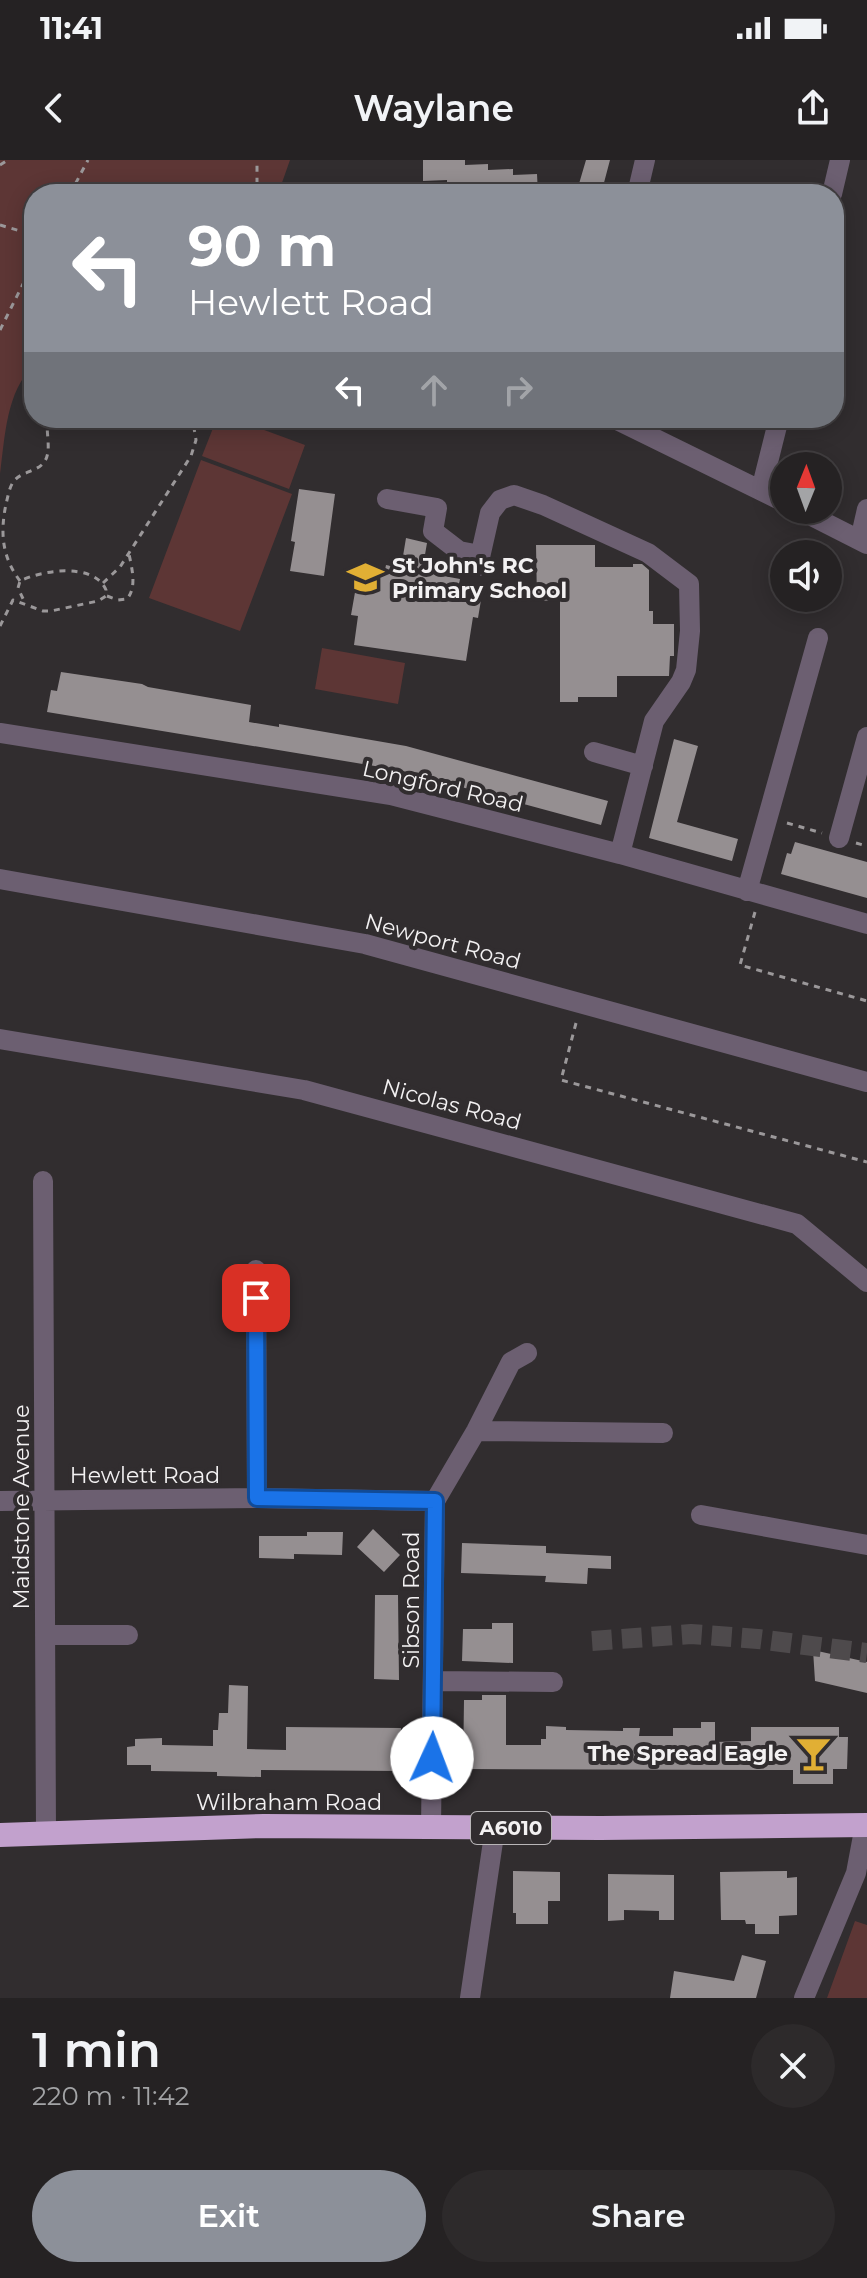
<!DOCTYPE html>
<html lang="en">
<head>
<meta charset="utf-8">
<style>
	body { margin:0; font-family:Montserrat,sans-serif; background:#2d2a2b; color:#f1f3f6; height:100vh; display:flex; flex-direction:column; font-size:30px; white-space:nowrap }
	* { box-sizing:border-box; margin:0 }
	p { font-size:26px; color:#a3a4a6 }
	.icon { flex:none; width:44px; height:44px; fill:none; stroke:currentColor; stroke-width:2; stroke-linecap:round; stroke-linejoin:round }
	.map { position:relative; height:1838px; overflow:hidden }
	.details { display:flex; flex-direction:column; background:#252223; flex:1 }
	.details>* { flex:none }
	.banner { position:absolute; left:24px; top:24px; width:820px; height:244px; border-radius:32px; box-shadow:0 4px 20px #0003,0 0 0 2px #423f41; background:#8c9099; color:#fff; overflow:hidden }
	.needle { width:52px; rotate:1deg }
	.buttons { position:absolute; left:770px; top:292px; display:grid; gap:16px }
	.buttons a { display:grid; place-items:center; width:72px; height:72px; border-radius:50%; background:#252223; box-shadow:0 4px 20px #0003,0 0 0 2px #423f41; font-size:40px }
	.pin { position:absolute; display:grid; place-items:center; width:68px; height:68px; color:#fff; margin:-34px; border-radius:16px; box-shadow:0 4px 12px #0006 }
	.me { position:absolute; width:88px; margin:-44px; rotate:2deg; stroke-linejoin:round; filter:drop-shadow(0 0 6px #0008) }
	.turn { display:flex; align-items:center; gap:28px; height:168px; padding:0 32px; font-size:36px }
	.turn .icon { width:104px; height:104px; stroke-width:2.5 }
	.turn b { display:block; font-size:56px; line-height:68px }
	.lanes { display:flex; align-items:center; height:76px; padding:0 32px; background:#0003; justify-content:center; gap:40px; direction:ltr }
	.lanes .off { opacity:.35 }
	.round { display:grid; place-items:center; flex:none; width:84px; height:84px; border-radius:42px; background:#2d2a2b }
	.head { display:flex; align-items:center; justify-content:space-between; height:136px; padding:0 32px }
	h1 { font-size:48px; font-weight:600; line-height:60px }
	.primary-button { display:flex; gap:16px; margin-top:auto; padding:16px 32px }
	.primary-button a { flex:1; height:92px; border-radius:48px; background:#8c9099; color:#fff; font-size:32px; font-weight:600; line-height:92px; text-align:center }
	.primary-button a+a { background:#2d2a2b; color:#f1f3f6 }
	.status { display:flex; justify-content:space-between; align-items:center; height:56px; padding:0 40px; background:#252223; direction:ltr }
	.status svg { height:22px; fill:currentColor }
	header { display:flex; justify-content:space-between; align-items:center; height:104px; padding:0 32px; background:#252223; font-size:36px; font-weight:600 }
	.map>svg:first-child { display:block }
	.green { fill:#5d3635 }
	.building { fill:#958f91 }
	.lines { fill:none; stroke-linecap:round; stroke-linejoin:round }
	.minor-tunnel { stroke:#4e4a4c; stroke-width:20; stroke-dasharray:20 10; stroke-linecap:butt }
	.path { stroke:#9b989a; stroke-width:3; stroke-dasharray:6 6; stroke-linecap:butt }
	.minor { stroke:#6c5f71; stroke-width:20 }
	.highway { stroke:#c2a1cd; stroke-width:24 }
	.route-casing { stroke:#114b97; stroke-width:20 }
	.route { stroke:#1a73e8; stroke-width:14 }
	.labels { text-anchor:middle; stroke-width:8; stroke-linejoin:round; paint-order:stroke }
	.shield { fill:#312d2f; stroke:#b9b6b8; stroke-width:2 }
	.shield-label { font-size:20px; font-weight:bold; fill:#f3f1f2 }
	.poi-label { font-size:22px; font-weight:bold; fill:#f3f1f2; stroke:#312d2f; text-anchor:start }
	.street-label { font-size:22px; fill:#f3f1f2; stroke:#312d2f }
</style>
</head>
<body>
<div class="status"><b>11:41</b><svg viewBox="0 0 49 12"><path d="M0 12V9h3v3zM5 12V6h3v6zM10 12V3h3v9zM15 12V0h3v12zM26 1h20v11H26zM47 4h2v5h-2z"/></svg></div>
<header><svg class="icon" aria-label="back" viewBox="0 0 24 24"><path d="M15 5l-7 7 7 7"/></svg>Waylane<svg class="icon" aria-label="share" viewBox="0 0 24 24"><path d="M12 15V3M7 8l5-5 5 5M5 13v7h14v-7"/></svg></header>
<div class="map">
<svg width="867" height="1838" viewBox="0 0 867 1838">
	<rect width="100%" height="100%" fill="#312d2f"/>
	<path class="green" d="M0,0H290L278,34H34V205C6,231 5,278 0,314Z
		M217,258H232L305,285L289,329L202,296Z
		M201,300L292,334L240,471L149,438Z
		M322,488L405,503L398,544L315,529Z
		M855,1761L867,1765V1838H827Z"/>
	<path class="building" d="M423,0H465V5L488,4V10L513,9V15L537,14L538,34H495V30L471,31V25L447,26V20L423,21Z
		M586,0H610L601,34H576Z
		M299,329L335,334L324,416L290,411L295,382L291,381Z
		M406,378L427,383L422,412L460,419L457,435L481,440L478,458L473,457L466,501L354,485L358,456L351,455L357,421L363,422L365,411L384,415L386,405L401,408Z
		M536,385H595V407H633V404H642L649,410V451H653V464H674V496H670L669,516H617V537H578V542H560V440L537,441Z
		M61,512L142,524L148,527L251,545L249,562L279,567V564L406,586L608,641L601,665L399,610L47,552L51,530L57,531Z
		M674,579L698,586L677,662L738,679L732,701L649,678Z
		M795,682L867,702V738L781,714L787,693L791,694Z
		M373,1369L400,1395L384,1412L357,1387Z
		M307,1372H343L342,1395L294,1394V1399L259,1398V1376H307Z
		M462,1383L546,1386V1393L611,1396V1409L588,1408L587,1424L545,1422L546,1416L461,1413Z
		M375,1435H398L399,1520L374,1519Z
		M492,1463H513V1503L462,1501L463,1469H492Z
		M813,1490L867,1502V1533L815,1521Z
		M229,1525L248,1526L247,1589L286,1590V1567L401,1568L400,1611L261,1610V1617L217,1616V1612L151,1611V1605H127V1587L135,1586V1579L162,1578V1585L213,1586V1570H218L219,1553H228Z
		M482,1535H506V1585H541V1579H546V1566L566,1567V1570L623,1571V1568H640L639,1576H673V1568H701V1562H715V1582L751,1581V1567H839V1577H848L847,1609H833V1624H793V1610L463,1609L464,1540H482Z
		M513,1711L560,1712V1741H548V1764H516V1753H513Z
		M787,1711V1718L797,1717V1755L779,1756V1774H755V1764H746L745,1760H721L720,1712Z
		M608,1714L674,1715V1760H659V1751L624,1750V1760L608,1761Z
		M742,1795L766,1801L756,1838H670L674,1811L734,1821Z"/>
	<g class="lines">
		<path class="minor-tunnel" d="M592,1481L691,1474L758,1479L867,1493"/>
		<path class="path" d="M0,5L8,0
			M70,34L88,0
			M252,34L257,28V0
			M0,65L34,75
			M0,170L34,102
			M20,421C2,397 0,373 6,344C8,337 9,327 14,321C22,311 38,312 45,301C52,289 45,272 48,258
			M103,423L120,407L191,296L196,280L194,268L173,258
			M107,436L118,440L127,439C137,427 132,409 129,394
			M0,466L13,440L43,451H51L98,441L106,436V430C94,402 42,410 20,421L18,428L25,443
			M787,663L822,673
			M856,683L867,686
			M755,752L740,805L867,841
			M576,863L561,920L867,1002"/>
		<path class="minor" d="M637,34L645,0
			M832,34L840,0
			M613,258L784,342
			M761,330L779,258
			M387,339L437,348L433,371L459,391L480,395
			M800,350L867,384
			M860,380L867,349
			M478,406L490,353L500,340L514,335L543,345L648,393L689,424L690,471L686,510L681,522L654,561L620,694
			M0,573L391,635L620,694L867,764
			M594,592L643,606
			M839,678L867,577
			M0,719L365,784L867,922
			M747,731L818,478
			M0,879L304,930L797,1064L867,1122
			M43,1021L46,1672
			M256,1110L257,1338
			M476,1271L663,1273
			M0,1341L257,1338L435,1341
			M701,1355L867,1385
			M45,1475H128
			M434,1521L553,1522
			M431,1668L435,1341L476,1271L511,1202L527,1193
			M470,1838L495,1668
			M804,1838L856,1713L865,1665"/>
		<path class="highway" d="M0,1675L264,1666L601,1668L867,1665"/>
	</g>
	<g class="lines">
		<defs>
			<path id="route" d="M256,1138L257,1338L435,1341L432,1598"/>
		</defs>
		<use href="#route" class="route-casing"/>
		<use href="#route" class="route"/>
	</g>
	<defs>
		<symbol id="school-bare" viewBox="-9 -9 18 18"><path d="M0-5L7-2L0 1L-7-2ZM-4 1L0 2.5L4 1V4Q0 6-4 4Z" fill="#e1af34" stroke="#312d2f" stroke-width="2.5" paint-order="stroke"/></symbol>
		<symbol id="bar-bare" viewBox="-9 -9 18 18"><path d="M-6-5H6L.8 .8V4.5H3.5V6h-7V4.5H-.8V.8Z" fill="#e1af34" stroke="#312d2f" stroke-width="2.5" paint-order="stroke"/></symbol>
	</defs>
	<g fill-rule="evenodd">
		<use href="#school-bare" x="340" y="392" width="51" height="51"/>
		<use href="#bar-bare" x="788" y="1568" width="51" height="51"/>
	</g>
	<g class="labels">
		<rect class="shield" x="471" y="1652" width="80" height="32" rx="6"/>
		<g class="shield-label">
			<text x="511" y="1675">A6010</text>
		</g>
		<g class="poi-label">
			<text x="392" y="413">St John's RC<tspan x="392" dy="25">Primary School</tspan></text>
			<text x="788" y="1601" text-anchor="end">The Spread Eagle</text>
		</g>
		<g class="street-label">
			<text transform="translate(443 626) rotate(13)" y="8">Longford Road</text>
			<text transform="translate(443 781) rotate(15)" y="8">Newport Road</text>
			<text transform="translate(452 944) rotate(15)" y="8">Nicolas Road</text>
			<text x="145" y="1323">Hewlett Road</text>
			<text transform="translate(21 1347) rotate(-90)" y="8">Maidstone Avenue</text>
			<text transform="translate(411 1440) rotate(-90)" y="8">Sibson Road</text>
			<text x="289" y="1650">Wilbraham Road</text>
		</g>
	</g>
</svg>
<div class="buttons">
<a><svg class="needle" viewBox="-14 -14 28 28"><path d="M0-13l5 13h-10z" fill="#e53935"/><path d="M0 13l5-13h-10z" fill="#a3a4a6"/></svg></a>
<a><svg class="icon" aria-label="sound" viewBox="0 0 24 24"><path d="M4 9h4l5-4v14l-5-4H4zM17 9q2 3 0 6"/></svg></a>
</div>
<div class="pin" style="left:256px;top:1138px;background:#d93025"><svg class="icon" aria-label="arrive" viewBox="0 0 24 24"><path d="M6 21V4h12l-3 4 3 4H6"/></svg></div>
<svg class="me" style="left:432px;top:1598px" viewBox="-20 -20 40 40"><circle r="19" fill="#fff"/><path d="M0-13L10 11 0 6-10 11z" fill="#1a73e8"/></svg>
<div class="banner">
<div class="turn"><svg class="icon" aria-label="left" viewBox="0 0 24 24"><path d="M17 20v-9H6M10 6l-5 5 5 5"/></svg><div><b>90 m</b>Hewlett Road</div></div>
<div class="lanes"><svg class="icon" aria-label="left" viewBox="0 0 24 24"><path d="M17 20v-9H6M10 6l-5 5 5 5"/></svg><svg class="icon off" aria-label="ahead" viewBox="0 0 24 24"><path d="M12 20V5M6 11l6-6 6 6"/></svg><svg class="icon off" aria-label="right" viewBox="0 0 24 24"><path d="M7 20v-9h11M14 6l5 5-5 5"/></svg></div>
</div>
</div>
<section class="details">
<div class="head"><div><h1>1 min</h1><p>220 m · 11:42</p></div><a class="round"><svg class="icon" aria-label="close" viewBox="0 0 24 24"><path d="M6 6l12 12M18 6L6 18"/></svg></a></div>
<div class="primary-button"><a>Exit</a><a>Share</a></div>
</section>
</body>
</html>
